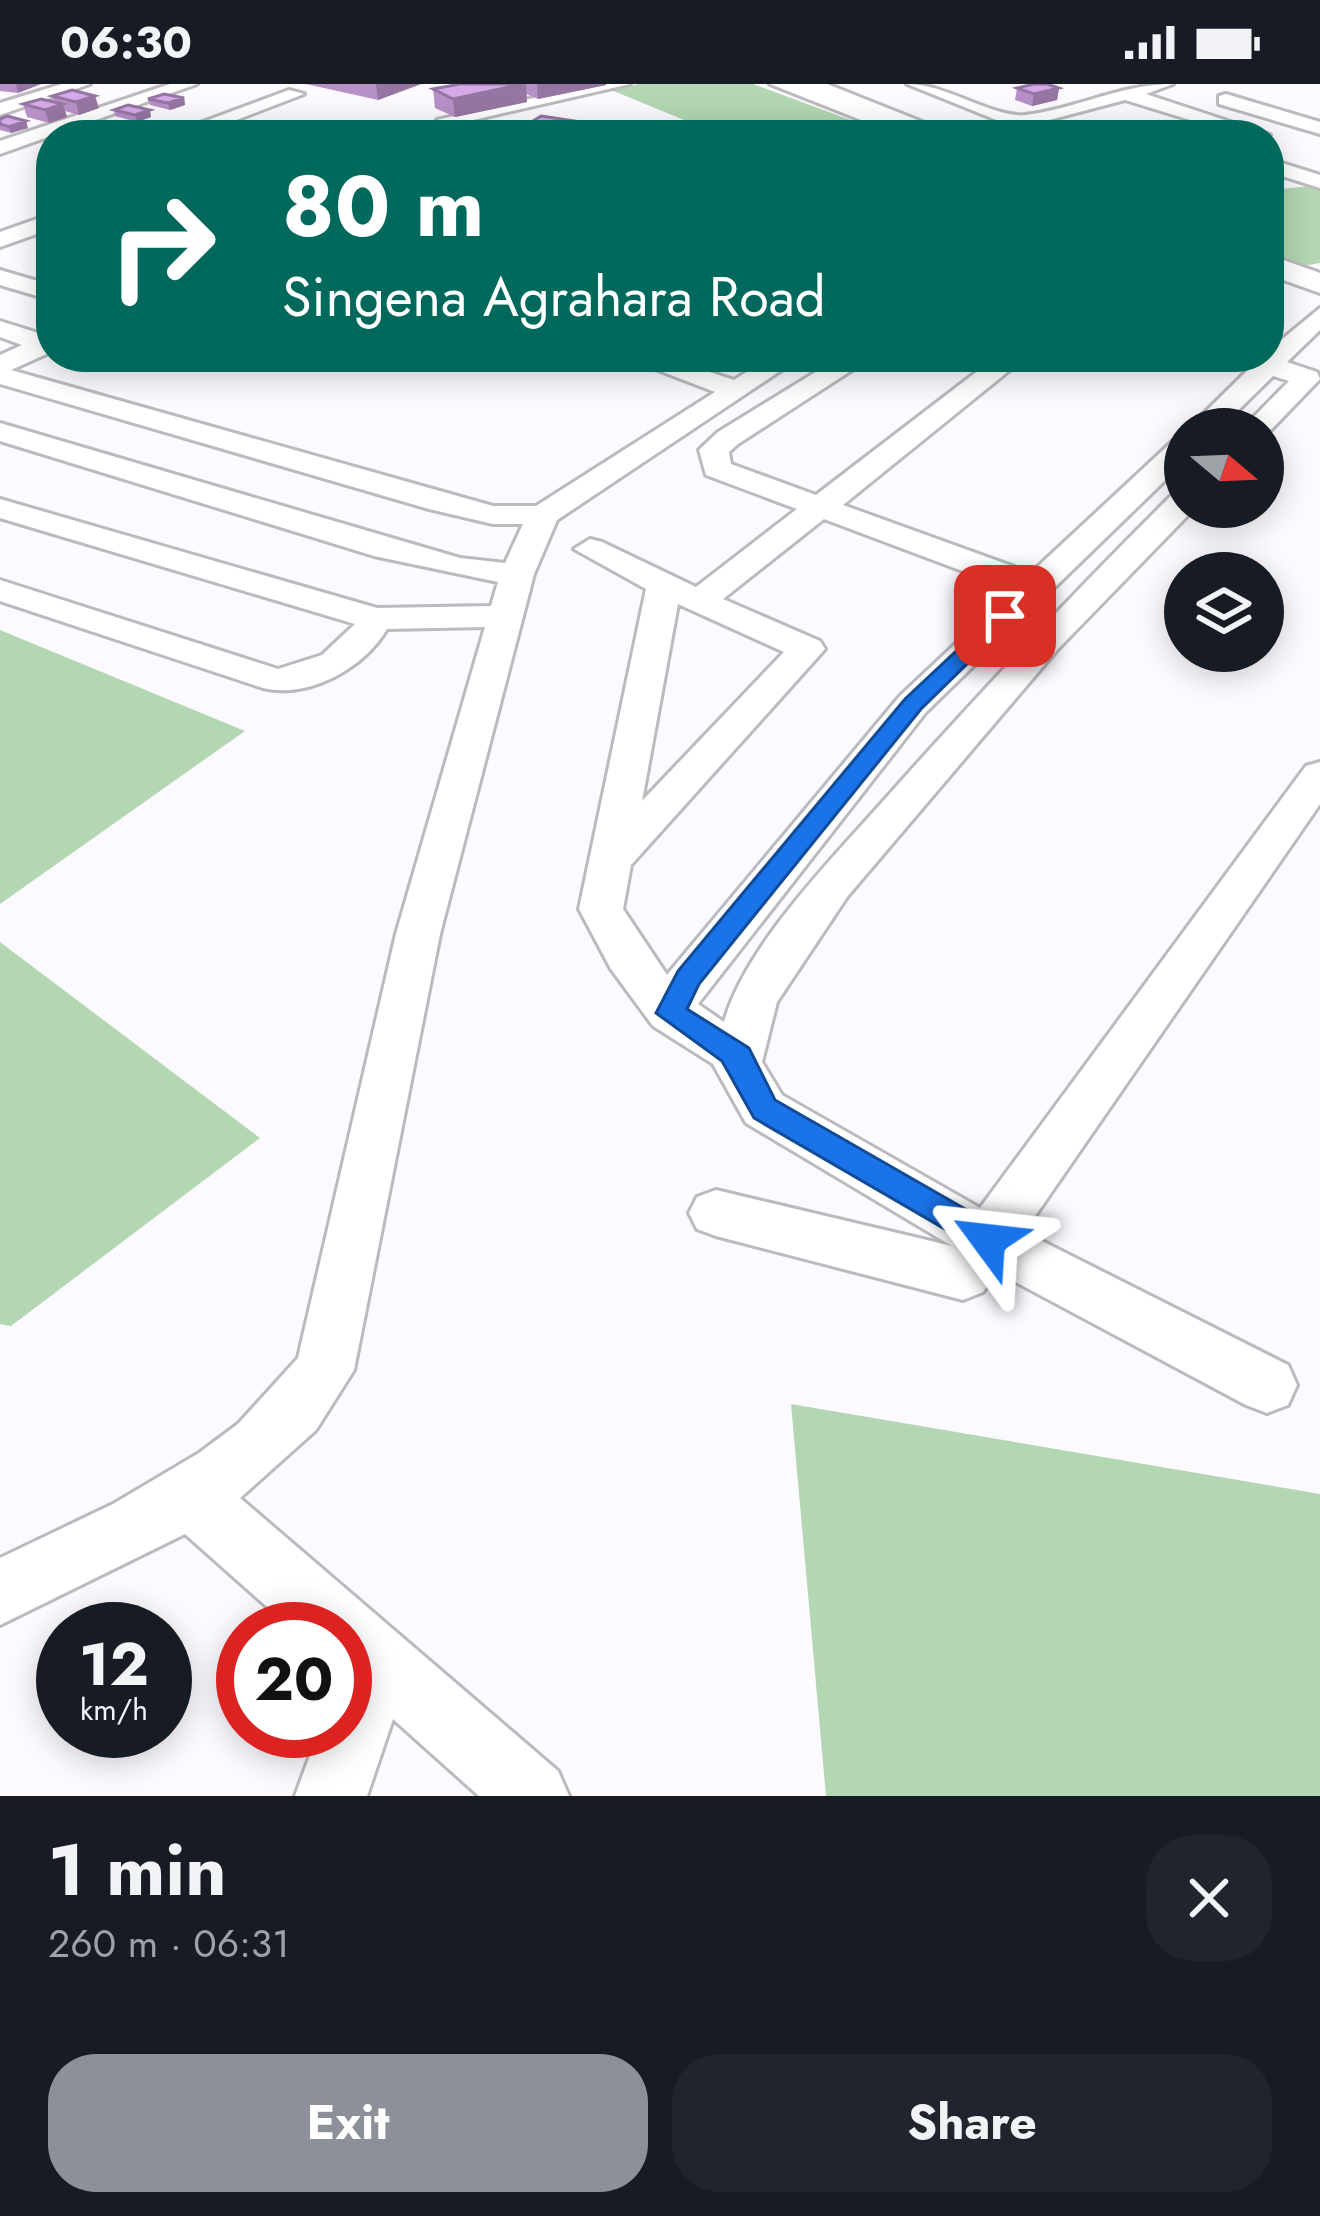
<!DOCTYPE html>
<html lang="en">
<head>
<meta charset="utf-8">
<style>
	body { margin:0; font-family:Jost,sans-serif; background:#20242c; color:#f1f3f6; height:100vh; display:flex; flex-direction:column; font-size:45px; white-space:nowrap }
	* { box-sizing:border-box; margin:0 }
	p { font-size:39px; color:#9ea1a6 }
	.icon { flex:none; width:66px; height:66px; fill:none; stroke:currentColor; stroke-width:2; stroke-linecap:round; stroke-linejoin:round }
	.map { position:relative; height:1712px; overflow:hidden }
	.drawer { display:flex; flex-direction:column; background:#171b24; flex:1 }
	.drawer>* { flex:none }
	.guide { position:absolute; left:36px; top:36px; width:1248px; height:252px; border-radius:48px; box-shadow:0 6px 30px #0003; background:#00695c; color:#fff; overflow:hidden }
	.needle { width:78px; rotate:109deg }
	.buttons { position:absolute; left:1164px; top:324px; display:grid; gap:24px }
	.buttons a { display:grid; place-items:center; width:120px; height:120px; border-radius:50%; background:#171b24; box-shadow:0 6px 30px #0003; font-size:60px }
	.speed { position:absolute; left:36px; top:1518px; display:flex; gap:24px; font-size:60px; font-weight:700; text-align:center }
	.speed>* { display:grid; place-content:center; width:156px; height:156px; border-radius:50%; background:#171b24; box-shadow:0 6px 30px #0003; line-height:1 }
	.speed small { font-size:30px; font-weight:400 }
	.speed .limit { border:18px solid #d22; background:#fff; color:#111 }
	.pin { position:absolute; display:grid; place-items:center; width:102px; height:102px; color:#fff; margin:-51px; border-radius:24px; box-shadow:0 6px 18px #0006 }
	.me { position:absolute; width:132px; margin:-66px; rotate:300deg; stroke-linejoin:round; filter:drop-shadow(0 0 9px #0008) }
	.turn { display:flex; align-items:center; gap:42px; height:252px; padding:0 48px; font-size:54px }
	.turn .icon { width:156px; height:156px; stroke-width:2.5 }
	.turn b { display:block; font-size:84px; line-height:102px }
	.round { display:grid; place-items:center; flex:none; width:126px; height:126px; border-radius:48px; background:#20242c }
	.headline { display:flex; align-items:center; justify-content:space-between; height:204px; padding:0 48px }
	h1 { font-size:72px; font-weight:700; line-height:90px }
	.primary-button { display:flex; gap:24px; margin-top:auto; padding:24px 48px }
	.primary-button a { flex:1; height:138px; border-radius:48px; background:#8c9099; color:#fff; font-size:48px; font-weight:700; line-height:138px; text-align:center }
	.primary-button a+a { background:#20242c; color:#f1f3f6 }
	.status { display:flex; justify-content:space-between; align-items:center; height:84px; padding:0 60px; background:#171b24; direction:ltr }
	.status svg { height:33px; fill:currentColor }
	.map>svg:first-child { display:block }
	.green { fill:#b3d7b2 }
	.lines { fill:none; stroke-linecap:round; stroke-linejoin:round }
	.minor-casing { stroke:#bdbabf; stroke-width:6 }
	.major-casing { stroke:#bdbabf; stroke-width:6 }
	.minor { fill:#fff; fill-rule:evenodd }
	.major { fill:#fff; fill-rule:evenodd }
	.wall { fill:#b790c7 }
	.shaded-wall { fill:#9576a2 }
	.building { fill:#d5a8e7; stroke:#9576a2; stroke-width:3 }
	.route { fill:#1a73e8; stroke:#114b97; stroke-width:3 }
</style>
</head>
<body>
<div class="status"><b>06:30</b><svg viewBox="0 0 49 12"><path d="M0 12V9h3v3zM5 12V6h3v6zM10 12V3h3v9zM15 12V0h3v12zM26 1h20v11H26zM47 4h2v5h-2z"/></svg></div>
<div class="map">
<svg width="1320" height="1712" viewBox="0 0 1320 1712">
	<rect width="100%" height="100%" fill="#fdfaff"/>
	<path class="green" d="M639,0H753L891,51H669L689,38L611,6Z
		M1320,101V179L1303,182L1269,170V106Z
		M0,546L245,647L0,820Z
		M0,858L260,1054L11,1242L0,1240Z
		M791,1320L1320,1410V1712H826Z"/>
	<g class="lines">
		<defs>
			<path id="minor" d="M62,0H90L0,31V19Z
				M170,0H197L0,70V57Z
				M595,0H630L447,42L437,36Z
				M801,0H827L955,51H927Z
				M907,0C947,0 993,34 1025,31C1076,25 1121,0 1173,0L1146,10L1270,51H1239L1125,16L992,51H959L999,37Z
				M289,6L304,10L197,51H168Z
				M1226,10L1320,38V50L1219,20V12Z
				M1269,75L1320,91V104L1269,88Z
				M51,130V145L0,163V148Z
				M0,186L51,201V216L0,201Z
				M1320,224V246L1287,278L1317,288L1320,295L1266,351L1263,345H1242L1289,297L1273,292L1219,345H1188L1250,284L1234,273H1269V266Z
				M0,237L51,253V268L11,286L493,422H536L715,308L624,273H664L734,296L770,273H801L557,436L534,490L440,850L354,1286L316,1346L240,1414L558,1687L569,1712H479L393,1635L367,1712H295L319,1647H345V1545H292L185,1450L0,1541V1474L113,1420L199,1369L238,1340L298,1274L396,850L485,543L387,545C364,584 309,615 263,604L0,517V496L278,585L322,571L355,540L0,434V415L377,524L491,522L498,498L374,472L0,357V339L460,474L505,479L523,440H493L429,425L0,300V271L22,261L0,253Z
				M840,273H872L738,360L729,368L731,380L816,411L996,273H1026L843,421L1031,489L1175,355L1185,352V377L926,628L698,920L724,938C745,864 826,781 878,723C974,615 1071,511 1174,409L1185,407V423H1196L1057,566L847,813L777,918L762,978L782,1011L980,1124L1306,682L1320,678V720L1024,1148L1288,1281L1297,1301L1288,1321L1267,1329L1246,1321L997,1188L983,1208L963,1216L716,1152L697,1145L689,1129L697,1113L716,1106L952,1162L746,1039L713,980L653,942L611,885L579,825L646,505L574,465L590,455L602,458L696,503L797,425L706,391L699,366L718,348ZM824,435L1013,506L900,612L667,891L623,825L631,781L825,565L820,557L723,515ZM678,520L784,568L642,717Z"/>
			<path id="major" d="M770,0H803L934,51H899Z
				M1269,171L1320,189V209L1269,191Z"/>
		</defs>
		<use href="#minor" class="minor-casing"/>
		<use href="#major" class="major-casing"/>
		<use href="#minor" class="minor"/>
		<use href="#major" class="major"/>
	</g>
	<path class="wall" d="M0,0H41L18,9L0,7Z
		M306,0H421L378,16Z
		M460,0H606V1L538,15L526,10L527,18L455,33L435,24L433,5Z
		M1017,4H1059L1057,16L1032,22L1015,16Z
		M52,12L99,24L79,31L65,27L67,33L49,39L27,33L23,20L54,18Z
		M184,14L185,21L170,26L150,21L148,15Z
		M114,26L151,33L137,38L115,32Z
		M0,35L28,44L11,49L0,46Z"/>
	<path class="shaded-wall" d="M16,0H41L18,9Z
		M376,0H421L378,16Z
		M526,0L527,18L455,33L453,15Z
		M537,0H606V1L538,15Z
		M1059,4L1057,16L1032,22L1034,10Z
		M95,12L99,24L79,31L76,18Z
		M184,14L185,21L170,26L168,19Z
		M63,20L67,33L49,39L45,26Z
		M150,26L151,33L137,38L135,31Z
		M26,37L28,44L11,49L9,43Z"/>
	<path class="building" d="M460,0H523L453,15L433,5Z
		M1034,0H1047L1059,4L1034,10L1017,4Z
		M72,6L95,12L76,18L52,12Z
		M164,10L184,14L168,19L148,15Z
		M41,15L63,20L45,26L23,20Z
		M128,21L150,26L135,31L114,26Z
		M7,32L26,37L9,43L0,40V35Z
		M541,32L627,45L618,51H546L517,47Z"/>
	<path class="route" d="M998,528L1016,532L921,625L699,900L687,925L749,964L775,1016L1000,1145L1005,1156L1000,1166L988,1170L754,1034L722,977L656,929L678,887L905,615Z"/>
</svg>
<div class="buttons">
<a><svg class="needle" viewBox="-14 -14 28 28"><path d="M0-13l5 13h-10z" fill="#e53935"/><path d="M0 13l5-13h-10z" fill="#9ea1a6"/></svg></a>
<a><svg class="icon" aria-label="layers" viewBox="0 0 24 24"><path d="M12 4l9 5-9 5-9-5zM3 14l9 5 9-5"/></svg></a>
</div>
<div class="speed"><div>12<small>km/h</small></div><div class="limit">20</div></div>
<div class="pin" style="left:1005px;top:532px;background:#d93025"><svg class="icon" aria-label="arrive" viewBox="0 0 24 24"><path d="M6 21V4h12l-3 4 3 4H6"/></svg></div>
<svg class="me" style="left:988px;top:1156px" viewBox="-20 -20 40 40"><path d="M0-17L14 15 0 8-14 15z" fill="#1a73e8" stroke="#fff" stroke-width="4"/></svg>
<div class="guide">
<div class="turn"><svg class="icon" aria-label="right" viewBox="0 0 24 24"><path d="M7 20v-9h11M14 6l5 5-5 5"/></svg><div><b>80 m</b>Singena Agrahara Road</div></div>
</div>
</div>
<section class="drawer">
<div class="headline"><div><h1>1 min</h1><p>260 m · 06:31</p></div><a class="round"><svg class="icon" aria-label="close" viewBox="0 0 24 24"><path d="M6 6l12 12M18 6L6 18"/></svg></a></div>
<div class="primary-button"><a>Exit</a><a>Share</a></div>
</section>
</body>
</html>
